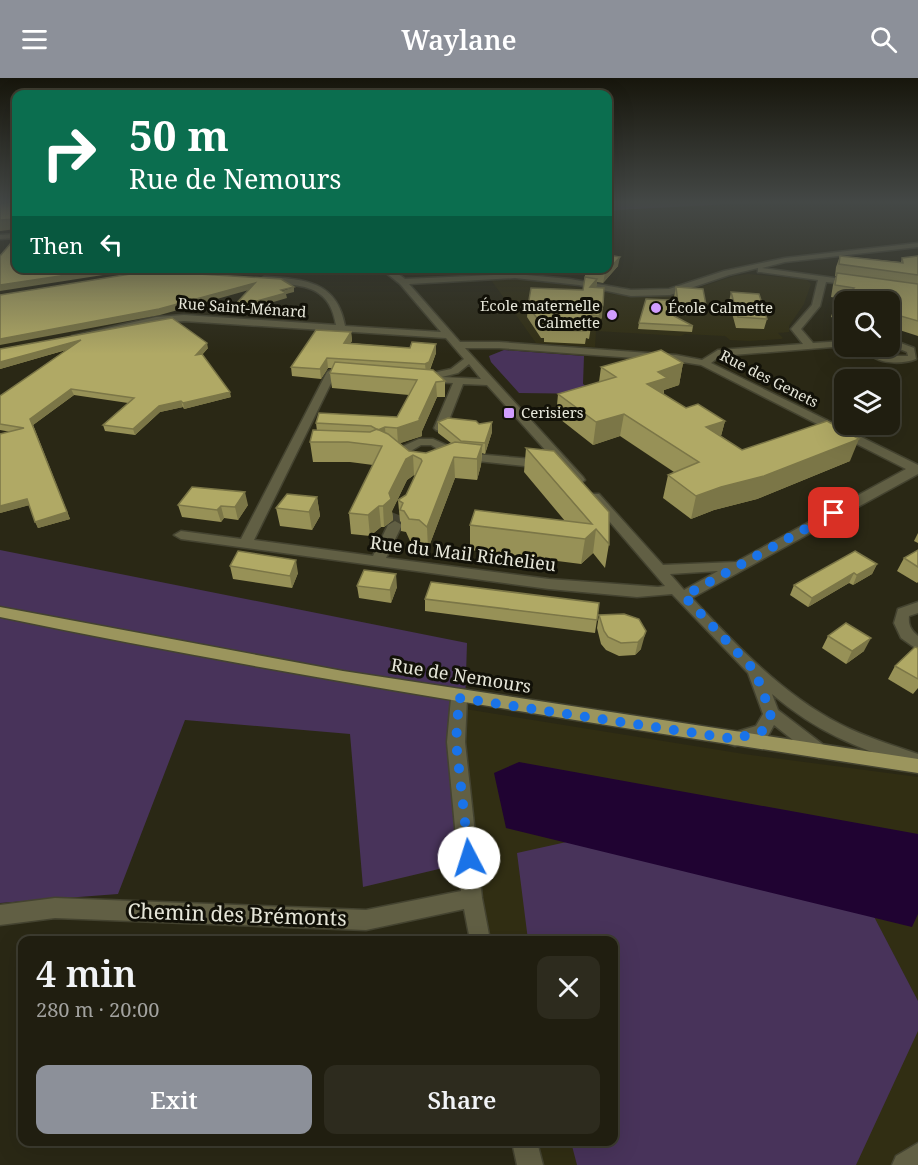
<!DOCTYPE html>
<html lang="en">
<head>
<meta charset="utf-8">
<style>
	body { margin:0; font-family:"Noto Serif",serif; background:#2d2b1e; color:#f1f3f6; height:100vh; display:flex; flex-direction:column; font-size:22px; white-space:nowrap }
	* { box-sizing:border-box; margin:0 }
	p { font-size:20px; color:#a2a29f }
	.icon { flex:none; width:33px; height:33px; fill:none; stroke:currentColor; stroke-width:2; stroke-linecap:round; stroke-linejoin:round }
	.map { position:relative; flex:1; overflow:hidden }
	.drawer { position:absolute; left:18px; top:858px; width:600px; height:210px; display:flex; flex-direction:column; background:#201e10; border-radius:12px; box-shadow:0 6px 24px #0002,0 0 0 2px #3d3c30 }
	.drawer>* { flex:none }
	.banner { position:absolute; left:12px; top:12px; width:600px; height:183px; border-radius:12px; box-shadow:0 6px 24px #0002,0 0 0 2px #3d3c30; background:#0b6e4f; color:#fff; overflow:hidden }
	.controls { position:absolute; left:834px; top:213px; display:grid; gap:12px }
	.controls a { display:grid; place-items:center; width:66px; height:66px; border-radius:12px; background:#201e10; box-shadow:0 6px 24px #0002,0 0 0 2px #3d3c30; font-size:30px }
	.pin { position:absolute; display:grid; place-items:center; width:51px; height:51px; color:#fff; margin:-26px; border-radius:12px; box-shadow:0 3px 9px #0006 }
	.me { position:absolute; width:66px; margin:-33px; rotate:355deg; stroke-linejoin:round; filter:drop-shadow(0 0 4px #0008) }
	.turn { display:flex; align-items:center; gap:21px; height:126px; padding:0 18px; font-size:27px }
	.turn .icon { width:78px; height:78px; stroke-width:2.5 }
	.turn b { display:block; font-size:42px; line-height:51px }
	.then { display:flex; align-items:center; height:57px; padding:0 18px; background:#0003; gap:12px; font-size:22px }
	.round { display:grid; place-items:center; flex:none; width:63px; height:63px; border-radius:12px; background:#2d2b1e }
	.overview { display:flex; align-items:center; justify-content:space-between; height:102px; padding:0 18px }
	h1 { font-size:36px; font-weight:600; line-height:45px }
	.cta { display:flex; gap:12px; margin-top:auto; padding:12px 18px }
	.cta a { flex:1; height:69px; border-radius:12px; background:#8c9099; color:#fff; font-size:24px; font-weight:600; line-height:69px; text-align:center }
	.cta a+a { background:#2d2b1e; color:#f1f3f6 }
	header { display:flex; justify-content:space-between; align-items:center; height:78px; padding:0 18px; background:#8c9099; color:#fff; font-size:27px; font-weight:600 }
	.map>svg:first-child { display:block }
	.built { fill:#312e13 }
	.green { fill:#48335a }
	.water { fill:#200332 }
	.lines { fill:none; stroke-linecap:round; stroke-linejoin:round }
	.minor-tunnel { stroke:#464432; stroke-width:14; stroke-dasharray:14 7; stroke-linecap:butt }
	.minor-casing { stroke:#444330; stroke-width:3 }
	.major-casing { stroke:#444330; stroke-width:3 }
	.minor { fill:#615f44; fill-rule:evenodd }
	.major { fill:#9b955d; fill-rule:evenodd }
	.wall { fill:#979157 }
	.shaded-wall { fill:#7b7647 }
	.building { fill:#b0a965; stroke:#7b7647; stroke-width:1.5 }
	.route { stroke:#1a73e8; stroke-width:10; stroke-dasharray:0 18 }
	.poi-dot { fill:#d19dfe; stroke:#121108; stroke-width:2 }
	.labels { text-anchor:middle; stroke-width:6; stroke-linejoin:round; paint-order:stroke }
	.far-poi-label { font-size:15px; fill:#e6e6d9; stroke:#121108; text-anchor:start }
	.far-street-label { font-size:15px; fill:#e6e6d9; stroke:#121108 }
	.street-label { font-size:18px; fill:#e6e6d9; stroke:#121108 }
	.near-street-label { font-size:21px; fill:#e6e6d9; stroke:#121108 }
</style>
</head>
<body>
<header><svg class="icon" aria-label="menu" viewBox="0 0 24 24"><path d="M4 6h16M4 12h16M4 18h16"/></svg>Waylane<svg class="icon" aria-label="search" viewBox="0 0 24 24"><circle cx="10" cy="10" r="6"/><path d="M15 15l6 6"/></svg></header>
<div class="map">
<svg width="918" height="1087" viewBox="0 0 918 1087">
	<rect width="100%" height="100%" fill="#2a2815"/>
	<path class="built" d="M748,196L806,201L811,206L804,226L789,248V254L778,255L783,260L781,261L749,263L730,262L725,258L685,256L681,258L596,253L595,269L536,265L491,202H538L613,216L646,218L682,215L734,198Z
		M465,631L744,676L918,699V1087H523L518,1064H614V862H476L460,786Z"/>
	<path class="green" d="M608,124H770L616,132L608,136Z
		M504,272L584,278L583,306L597,316L519,315L491,284L489,278Z
		M0,472L467,565L460,786L363,809L350,656L185,642L118,816L0,825Z
		M616,753L857,806L918,923V953L856,1087H577L571,1064H614V862H528L517,775Z"/>
	<path class="water" d="M519,684L918,756V836L912,849L506,750L494,695Z"/>
	<g class="lines">
		<path class="minor-tunnel" d="M395,447L399,437"/>
		<defs>
			<path id="minor" d="M16,156V160L0,161V157Z
				M918,165V169L785,184L762,190L856,203L857,205L853,207L826,204L820,228L801,251L813,265L844,263L845,268L720,278L711,285L918,387V396L692,520C735,566 783,617 840,646C865,659 892,667 918,676V690C860,671 819,656 772,616L778,632L825,668L828,673L825,678L819,680L813,678L774,647L768,658L735,668L729,666L726,661L729,656L756,648L763,636L748,595L672,516L637,519L549,511L181,461L174,457L181,453L241,461L327,294C333,289 348,290 354,295L349,298L335,297L254,462L373,478L388,447L395,443L402,447L386,480L549,501L658,509L665,508L591,422L589,419L591,416H599L663,487L736,484L906,391L701,287L676,283L499,270H465L583,399L585,402L579,406L575,405L487,307L463,306L446,350L440,353L436,352L434,350L453,305L427,304L422,301L428,296L451,291L464,281L446,260L184,243L156,245L77,261L72,258L156,239L184,237L336,247C329,202 296,209 261,203L260,201L264,199C303,201 337,202 345,248L441,254L400,206L380,190H390L405,201L515,196L570,201L631,212L669,211L724,193L785,180ZM758,190V194H761L818,202L812,227L791,251L803,266L718,272L702,282L676,277L499,264H460L409,206L515,200L579,207L631,218L670,217L729,197ZM469,286L481,301L442,299L458,295ZM718,493L684,512L670,496Z
				M158,192L210,195L214,197L210,199L158,196L136,198L132,196Z
				M890,261L914,270L916,281C901,287 871,287 865,268H875L876,272L892,278H908L907,274L890,267Z
				M419,361H433L451,369L454,378C441,396 417,395 400,384L397,372L399,370ZM421,367H431L441,373L442,378C432,387 421,386 410,380L409,374Z
				M463,375L544,382L550,386L544,390L459,381L457,379Z
				M918,524V535L909,538C908,547 911,552 918,558V572L901,560L894,545L898,531Z
				M459,614L465,616L467,620L465,664L482,820L490,862H470L464,831L366,852L55,840L0,847V827L55,820L366,832L461,813L447,664L451,620L453,616Z
				M512,1064H537L543,1087H517Z
				M918,1065V1087H892L896,1078Z"/>
			<path id="major" d="M0,529L343,593L918,681V695C611,648 304,602 0,539Z"/>
		</defs>
		<use href="#minor" class="minor-casing"/>
		<use href="#major" class="major-casing"/>
		<use href="#minor" class="minor"/>
		<use href="#major" class="major"/>
	</g>
	<path class="wall" d="M840,178L901,184L902,180L918,178V258L890,249V224H844V243L831,239L835,226L841,221L831,219L833,207L836,198H835L836,189Z
		M618,188L603,205L597,204L596,209L602,239L597,250L591,249L589,261L586,260L585,266L544,264V260H541L527,239L528,228L583,212L586,190Z
		M162,190H265L266,197Z
		M676,209L706,227L704,237L676,236L674,219Z
		M731,214L767,241L764,251L736,250L729,224Z
		M674,238L693,248L692,254L638,251L639,245Z
		M351,254L352,263L350,265L410,270L436,266V275L430,292L445,303V319H437L422,353V358L400,365L409,373L426,375L451,365L438,355V344L492,354L485,376L482,375L481,387L477,402L455,400L428,471L420,464L410,463L406,454L401,453V444L400,443L398,422L406,417L415,398L414,397L407,402L392,433L393,442L384,449H381L370,458L351,456L349,435L373,387L350,384H313L310,364L317,353L316,345L397,339L409,317L332,310L330,295L332,290H328L321,301L292,298L291,289Z
		M208,270L202,277L231,319L184,331L183,329L160,334L135,357L105,353L103,347L128,325L74,317L33,347L70,441L38,450L29,427L0,435V356L11,354L0,352V318L66,272L0,291V271Z
		M683,285L679,307L664,312V316L686,330L725,343L721,358L742,372L850,383L757,421L714,432L691,441L663,420L668,397L674,394L620,358L593,367L556,338L558,316L599,304L601,289Z
		M526,370L609,466L605,490L593,475L581,486L470,472V447L565,443L524,394Z
		M317,419L320,438L312,452L280,448L276,430Z
		M178,427H248L238,442L224,440L221,444L182,439Z
		M918,455V465L914,463Z
		M918,472V504L917,505L897,493L904,480Z
		M877,486L872,496L853,507L849,505L808,529L790,517L794,507Z
		M230,488L298,495L292,510L233,501Z
		M357,508L397,509L391,525L359,520Z
		M425,521L597,542L595,555L425,533Z
		M624,536L641,571L635,577L619,578L606,572L601,566L597,550L599,537Z
		M828,558L864,573L846,586L822,570Z
		M918,570V610L913,616L888,601L895,588Z"/>
	<path class="shaded-wall" d="M16,141V151L0,153V142Z
		M620,179L618,188L603,205L605,195Z
		M113,190H148L0,213V207Z
		M597,201L596,213L590,209Z
		M255,205L256,210L160,237L0,267V261Z
		M294,209V214L286,216L287,220L233,236L232,230Z
		M603,227L602,239L597,250L599,238Z
		M351,254L352,263L345,274L344,265Z
		M81,262L83,267L0,291V284Z
		M207,265L208,270L197,282L196,277Z
		M436,266V275L429,293L426,296L425,286Z
		M327,280L328,290L321,301L320,291Z
		M683,285L679,307L664,312L663,321L647,306L658,294Z
		M436,304L437,319L422,353V358L398,366L397,350Z
		M71,311L74,317L33,347L70,441L38,450L35,444L30,341Z
		M230,314L231,319L184,331L183,325Z
		M181,323L183,329L160,334L135,357L133,351L159,328Z
		M624,336L620,358L593,367L596,344Z
		M725,343L719,365L706,349Z
		M492,344V354L485,376V365Z
		M385,349L386,365L378,352Z
		M859,361L850,383L757,421L714,432L691,441L696,418Z
		M482,367L481,387L477,402V381Z
		M413,377L414,397L407,402L392,433L393,442L384,449L383,428L406,381Z
		M454,379L455,400L428,471L427,449Z
		M245,414L248,427L238,442L235,429Z
		M317,419L320,438L312,452L309,434Z
		M27,421L30,427L0,435V428Z
		M221,428L224,440L221,444L217,432Z
		M379,428L381,449L370,458L368,437Z
		M596,451L593,475L581,486L585,461Z
		M296,482L298,495L292,510L290,498Z
		M877,486L872,496L853,507L857,497Z
		M854,495L849,505L808,529L812,520Z
		M396,496L397,509L391,525L390,512Z
		M646,553L641,571L635,577L638,564Z
		M871,560L864,573L846,586L852,573Z"/>
	<path class="building" d="M10,124H16V141L0,142V126Z
		M16,159V190H113L0,207V178Z
		M608,177L620,179L605,195L586,191V190H608Z
		M840,178L903,185L902,180L918,178V197L839,186Z
		M149,193L281,201L294,209L281,212L286,215L232,230L255,205L159,231L0,261V217Z
		M837,195L918,206V243L890,235V224H844V229L835,226L854,210L835,207Z
		M585,199L597,201L590,209L604,210L603,227L599,238L592,237L591,249L587,248L586,253L545,252L546,248L542,247L528,228L531,210L583,212Z
		M676,209L703,211L706,227L678,225Z
		M731,214L759,216L767,241L738,239Z
		M646,221L668,222L674,238L693,248L639,245Z
		M172,240L207,265L196,277L202,276L230,314L183,325L181,323L159,328L133,351L103,347L134,320L71,311L30,341L67,434L35,444L27,421L0,428V356L24,350L0,346V318L81,262L0,284V271Z
		M316,252L351,254L344,265L410,270L412,264L436,266L429,284L425,286L327,280L320,291L291,289Z
		M661,272L683,285L658,294L667,300L647,306L686,330L698,326L725,343L706,349L742,372L827,343L859,361L764,398L721,409L696,418L668,397L699,384L624,336L596,344L558,316L616,299L601,289Z
		M335,284L433,292L445,303L436,304L419,341L421,342L397,350L385,349L378,352L371,348L316,345L319,335L397,339L417,302L330,295Z
		M448,340L476,343L479,346L492,344L485,365L461,363L438,344Z
		M377,351L388,356L409,373L426,375L455,364L482,367L477,381L454,379L427,449L419,442L409,441L404,433L400,432L403,425L398,422L406,417L422,383L421,381L413,377L406,381L389,415L391,421L383,428H379L368,437L349,435L382,368L348,364H310L313,352L370,354Z
		M526,370L554,373L609,434V466L596,451L585,461L470,447L475,432L592,446Z
		M192,409L245,414L235,429L221,428L217,432L178,427Z
		M287,416L317,419L309,434L276,430Z
		M918,472V489L904,480Z
		M238,473L296,482L290,498L230,488Z
		M855,473L877,486L857,497L854,495L812,520L794,507Z
		M364,492L396,496L390,512L357,508Z
		M431,504L599,525L597,542L425,521Z
		M624,536L639,541L646,553L644,558L638,564L621,565L608,559L604,553L599,537Z
		M846,545L871,560L852,573L828,558Z
		M915,569L918,570V601L895,588Z"/>
	<linearGradient id="sky" x2="0" y2="1"><stop stop-color="#17160c"/><stop offset="0.45" stop-color="#444846"/><stop offset="1" stop-color="#444846" stop-opacity="0"/></linearGradient>
	<rect width="918" height="276" fill="url(#sky)"/>
	<g class="lines">
		<path class="route" d="M469,780L456,664L459,620L735,661L762,653L771,636L755,593L684,518L834,435"/>
	</g>
	<g class="poi-dot">
		<circle cx="656" cy="230" r="6"/>
		<circle cx="612" cy="237" r="6"/>
		<rect x="503" y="329" width="12" height="12" rx="3"/>
	</g>
	<g class="labels">
		<g class="far-poi-label">
			<text x="600" y="233" text-anchor="end">École maternelle<tspan x="600" dy="17">Calmette</tspan></text>
			<text x="668" y="235">École Calmette</text>
			<text x="521" y="340">Cerisiers</text>
		</g>
		<g class="far-street-label">
			<text transform="translate(242 230) rotate(4)" y="5">Rue Saint-Ménard</text>
			<text transform="translate(769 301) rotate(27)" y="5">Rue des Genets</text>
		</g>
		<g class="street-label">
			<text transform="translate(463 476) rotate(7)" y="6">Rue du Mail Richelieu</text>
			<text transform="translate(461 598) rotate(9)" y="6">Rue de Nemours</text>
		</g>
		<g class="near-street-label">
			<text transform="translate(237 837) rotate(2)" y="7">Chemin des Brémonts</text>
		</g>
	</g>
</svg>
<div class="controls">
<a><svg class="icon" aria-label="search" viewBox="0 0 24 24"><circle cx="10" cy="10" r="6"/><path d="M15 15l6 6"/></svg></a>
<a><svg class="icon" aria-label="layers" viewBox="0 0 24 24"><path d="M12 4l9 5-9 5-9-5zM3 14l9 5 9-5"/></svg></a>
</div>
<div class="pin" style="left:834px;top:435px;background:#d93025"><svg class="icon" aria-label="arrive" viewBox="0 0 24 24"><path d="M6 21V4h12l-3 4 3 4H6"/></svg></div>
<svg class="me" style="left:469px;top:780px" viewBox="-20 -20 40 40"><circle r="19" fill="#fff"/><path d="M0-13L10 11 0 6-10 11z" fill="#1a73e8"/></svg>
<div class="banner">
<div class="turn"><svg class="icon" aria-label="right" viewBox="0 0 24 24"><path d="M7 20v-9h11M14 6l5 5-5 5"/></svg><div><b>50 m</b>Rue de Nemours</div></div>
<div class="then">Then<svg class="icon" aria-label="left" viewBox="0 0 24 24"><path d="M17 20v-9H6M10 6l-5 5 5 5"/></svg></div>
</div>
<section class="drawer">
<div class="overview"><div><h1>4 min</h1><p>280 m · 20:00</p></div><a class="round"><svg class="icon" aria-label="close" viewBox="0 0 24 24"><path d="M6 6l12 12M18 6L6 18"/></svg></a></div>
<div class="cta"><a>Exit</a><a>Share</a></div>
</section>
</div>
</body>
</html>
